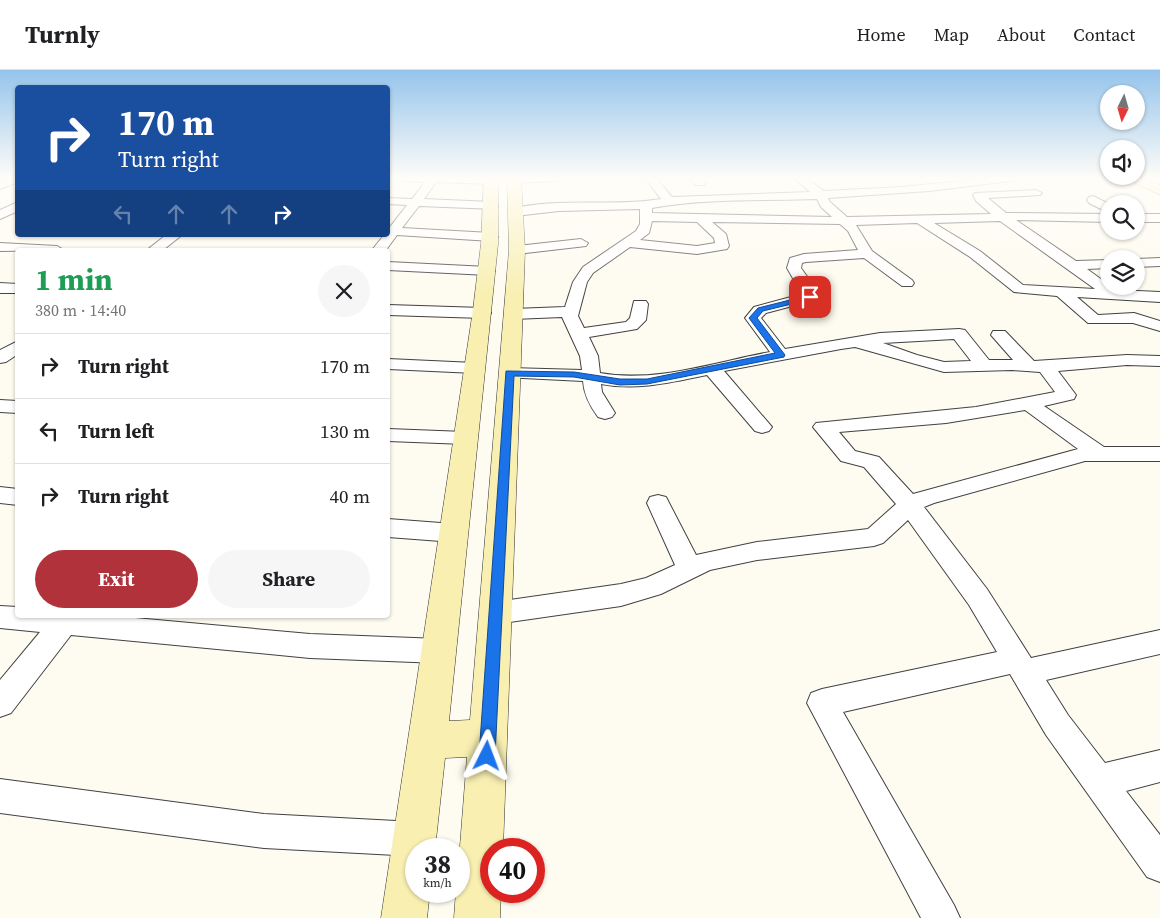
<!DOCTYPE html>
<html lang="en">
<head>
<meta charset="utf-8">
<style>
	body { margin:0; font-family:"Source Serif 4",serif; background:#f6f6f6; color:#202124; height:100vh; display:flex; flex-direction:column; font-size:19px; white-space:nowrap }
	* { box-sizing:border-box; margin:0 }
	p { font-size:16px; color:#757577 }
	.icon { flex:none; width:28px; height:28px; fill:none; stroke:currentColor; stroke-width:2; stroke-linecap:round; stroke-linejoin:round }
	.map { position:relative; flex:1; overflow:hidden }
	.panel { position:absolute; left:15px; top:178px; width:375px; height:370px; display:flex; flex-direction:column; background:#fff; border-radius:5px; box-shadow:0 1px 4px #0004 }
	.panel>* { flex:none }
	.hud { position:absolute; left:15px; top:15px; width:375px; height:152px; border-radius:5px; box-shadow:0 1px 4px #0004; background:#1a4fa0; color:#fff; overflow:hidden }
	.needle { width:32px; rotate:185deg }
	.tools { position:absolute; left:1100px; top:15px; display:grid; gap:10px }
	.tools a { display:grid; place-items:center; width:45px; height:45px; border-radius:50%; background:#fff; box-shadow:0 1px 4px #0004; font-size:25px }
	.speed { position:absolute; left:405px; top:768px; display:flex; gap:10px; font-size:25px; font-weight:700; text-align:center }
	.speed>* { display:grid; place-content:center; width:65px; height:65px; border-radius:50%; background:#fff; box-shadow:0 1px 4px #0004; line-height:1 }
	.speed small { font-size:12px; font-weight:400 }
	.speed .limit { border:8px solid #d22; background:#fff; color:#111 }
	.pin { position:absolute; display:grid; place-items:center; width:42px; height:42px; color:#fff; margin:-21px; border-radius:10px; box-shadow:0 2px 8px #0006 }
	.me { position:absolute; width:55px; margin:-28px; rotate:3deg; stroke-linejoin:round; filter:drop-shadow(0 0 4px #0008) }
	.turn { display:flex; align-items:center; gap:18px; height:105px; padding:0 20px; font-size:22px }
	.turn .icon { width:65px; height:65px; stroke-width:2.5 }
	.turn b { display:block; font-size:35px; line-height:42px }
	.lanes { display:flex; align-items:center; height:48px; padding:0 20px; background:#0003; justify-content:center; gap:25px; direction:ltr }
	.lanes .off { opacity:.35 }
	.round { display:grid; place-items:center; flex:none; width:52px; height:52px; border-radius:26px; background:#f6f6f6 }
	.overview { display:flex; align-items:center; justify-content:space-between; height:85px; padding:0 20px }
	h1 { font-size:30px; font-weight:700; line-height:38px; color:#1e9e55 }
	.action { display:flex; gap:10px; margin-top:auto; padding:10px 20px }
	.action a { flex:1; height:58px; border-radius:30px; background:#b1323a; color:#fff; font-size:20px; font-weight:700; line-height:58px; text-align:center }
	.action a+a { background:#f6f6f6; color:#202124 }
	ul { padding:0; list-style:none }
	li { display:flex; align-items:center; gap:15px; height:65px; padding:0 20px; border-top:1px solid #e0e0e0 }
	li div { flex:1 }
	li b { display:block; font-size:19px }
	li em { font-style:normal }
	header { display:flex; align-items:center; gap:30px; box-sizing:border-box; height:70px; padding:0 25px; background:#fff; border-bottom:1px solid #e0e0e0 }
	header strong { font-size:24px }
	nav { display:flex; gap:28px; margin-inline-start:auto; font-size:18px }
	.map>svg:first-child { display:block }
	.lines { fill:none; stroke-linecap:round; stroke-linejoin:round }
	.street-casing { stroke:#414141; stroke-width:2 }
	.secondary-casing { stroke:#303030; stroke-width:1 }
	.street { fill:#fff; fill-rule:evenodd }
	.secondary { fill:#f8efb1; fill-rule:evenodd }
	.route { fill:#1a73e8; stroke:#114b97 }
</style>
</head>
<body>
<header>
<strong>Turnly</strong>
<nav><a>Home</a><a>Map</a><a>About</a><a>Contact</a></nav>
</header>
<div class="map">
<svg width="1160" height="848" viewBox="0 0 1160 848">
	<rect width="100%" height="100%" fill="#fefbf0"/>
	<g class="lines">
		<defs>
			<path id="street" d="M9,108H18V112L0,119V112Z
				M400,108L495,109L497,111L495,113L491,114L436,112L424,129L492,132L498,136L496,139L419,136L402,158L491,163L498,167L491,171L397,165L386,180H372L384,165H388V157H390L407,135L388,134V128L412,129L425,112L405,111Z
				M510,108H560L554,111L514,113L510,112L508,110Z
				M645,108H656L672,127L810,122L794,108H806L824,121L902,117L989,108H1015L1010,111L929,121L828,128L830,132L847,147L991,144L976,131L973,125L975,123L1036,120L1042,123L1040,125L988,128L1006,143L1109,144V152L1016,150L1076,191L1109,190V198L1087,199L1116,220L1160,222V232L1077,227L1098,245L1134,243L1160,251V261L1133,253H1088L1057,226L1014,222L970,187L917,153L856,155L872,181L912,210L914,213L912,216H902L864,188L806,192L802,193L801,198L818,222L815,230L766,243L761,248L785,279L880,263L959,259L965,260L989,290H1013L991,265L993,261H1005L1034,291L1127,285L1160,286V296L1127,295L1058,301L1076,325L1074,329L1044,336L1104,377H1160V391H1085L934,433L924,437L987,519L1031,588L1160,560V584L1046,610L1068,645L1105,693L1160,680V712L1126,721L1160,765V812L1147,807L1046,665L1010,604L843,642L954,835L960,848H921L807,633L811,623L822,619L997,582L969,535L908,450L883,473L874,476L757,490L710,500L661,524L621,536L495,554L486,551L482,543L486,535L495,532L621,514L646,508L675,495L647,433L650,427L658,425L666,427L696,485L757,472L868,459L896,434L864,397L841,391L813,357L816,353L976,337L1055,322L1040,302L1012,300L944,302L855,277L841,279L724,301L772,357L769,361L762,363L755,361L707,305C672,312 638,321 601,314L602,322L615,343L612,347L605,349L598,347C590,336 584,325 583,311L503,307L500,303L503,299L509,298L582,300L580,286L562,247L513,249L507,247L505,244L507,241L513,239L565,237L573,212L583,197L636,161L640,154V139L559,141L515,146L509,142L511,139C560,127 612,137 661,129ZM817,129L821,137L832,147L652,143V138C706,128 762,131 817,129ZM652,151L697,152L714,168L715,173L697,176L640,170L649,163ZM1000,151L1095,219L1023,215L980,181L934,153ZM712,152L840,154L848,161L858,180L804,184L790,188L787,198L802,224L754,237L745,248L770,282C715,292 656,313 600,303L598,286L589,267L637,259L646,250L648,234L646,231H634L630,248L626,252L584,258L578,246L587,212L593,203L630,177L697,184L727,179L729,176L726,164ZM954,269L971,291L944,292L917,285L883,273ZM1025,340L1078,379L913,424L879,387L855,381L839,362L946,353Z
				M689,108H701L706,113L704,115H696Z
				M1093,126L1109,134V143L1089,133L1087,130L1089,127Z
				M18,132V141L0,149V140Z
				M1136,144H1160V152H1136Z
				M166,165H182L163,180H147Z
				M581,169L588,173L586,176L517,184L510,180L517,176Z
				M0,173L57,176L64,180L0,181Z
				M1160,188V196L1136,197V189Z
				M388,192L488,197L493,198L495,201L493,204L488,205L388,200Z
				M0,213L18,214V223H0Z
				M388,235L483,238L489,240L491,243L489,246L483,248L388,245Z
				M18,271V284L6,292L0,293V280Z
				M388,289L475,293L481,294L484,298L481,302L475,303L388,299Z
				M0,330L18,331V343L0,342Z
				M388,359L465,362L472,363L475,368L472,373L465,374L388,371Z
				M0,417L18,419V435L0,433Z
				M388,449L454,454L462,457L466,463L462,469L454,472L388,467Z
				M0,536L18,537V545H102L310,564L440,569L450,572L454,581L450,590L440,593L310,588L71,565L11,643L0,647V610L40,562L0,558Z
				M0,709L264,744L415,752L427,757L432,769L428,779H416L415,786L264,778L0,743Z"/>
			<path id="secondary" d="M484,108H498V174L449,651L470,650L509,180L507,108H521L525,180L503,779H491V821H501L500,848H454L456,821H459V789L467,687L445,688L435,779H416V821H430L427,848H381L473,240L481,174Z
				M1129,108H1146L1160,115V125L1131,111Z"/>
		</defs>
		<use href="#street" class="street-casing"/>
		<use href="#secondary" class="secondary-casing"/>
		<use href="#street" class="street"/>
		<use href="#secondary" class="secondary"/>
	</g>
	<linearGradient id="sky" x2="0" y2="1"><stop stop-color="#95c4ec"/><stop offset="0.48" stop-color="#fffdf8"/><stop offset="1" stop-color="#fffdf8" stop-opacity="0"/></linearGradient>
	<rect width="1160" height="226" fill="url(#sky)"/>
	<path class="route" d="M810,225L812,226V229L763,241L757,248L785,285L784,287L647,314L620,315L574,307L514,306L495,686L492,691L487,694L481,691L479,686L506,301L574,302L620,309H647L775,283L749,248L758,238Z"/>
</svg>
<div class="tools">
<a><svg class="needle" viewBox="-14 -14 28 28"><path d="M0-13l5 13h-10z" fill="#e53935"/><path d="M0 13l5-13h-10z" fill="#757577"/></svg></a>
<a><svg class="icon" aria-label="sound" viewBox="0 0 24 24"><path d="M4 9h4l5-4v14l-5-4H4zM17 9q2 3 0 6"/></svg></a>
<a><svg class="icon" aria-label="search" viewBox="0 0 24 24"><circle cx="10" cy="10" r="6"/><path d="M15 15l6 6"/></svg></a>
<a><svg class="icon" aria-label="layers" viewBox="0 0 24 24"><path d="M12 4l9 5-9 5-9-5zM3 14l9 5 9-5"/></svg></a>
</div>
<div class="speed"><div>38<small>km/h</small></div><div class="limit">40</div></div>
<div class="pin" style="left:810px;top:227px;background:#d93025"><svg class="icon" aria-label="arrive" viewBox="0 0 24 24"><path d="M6 21V4h12l-3 4 3 4H6"/></svg></div>
<svg class="me" style="left:487px;top:686px" viewBox="-20 -20 40 40"><path d="M0-17L14 15 0 8-14 15z" fill="#1a73e8" stroke="#fff" stroke-width="4"/></svg>
<div class="hud">
<div class="turn"><svg class="icon" aria-label="right" viewBox="0 0 24 24"><path d="M7 20v-9h11M14 6l5 5-5 5"/></svg><div><b>170 m</b>Turn right</div></div>
<div class="lanes"><svg class="icon off" aria-label="left" viewBox="0 0 24 24"><path d="M17 20v-9H6M10 6l-5 5 5 5"/></svg><svg class="icon off" aria-label="ahead" viewBox="0 0 24 24"><path d="M12 20V5M6 11l6-6 6 6"/></svg><svg class="icon off" aria-label="ahead" viewBox="0 0 24 24"><path d="M12 20V5M6 11l6-6 6 6"/></svg><svg class="icon" aria-label="right" viewBox="0 0 24 24"><path d="M7 20v-9h11M14 6l5 5-5 5"/></svg></div>
</div>
<section class="panel">
<div class="overview"><div><h1>1 min</h1><p>380 m · 14:40</p></div><a class="round"><svg class="icon" aria-label="close" viewBox="0 0 24 24"><path d="M6 6l12 12M18 6L6 18"/></svg></a></div>
<ul>
<li><svg class="icon" aria-label="right" viewBox="0 0 24 24"><path d="M7 20v-9h11M14 6l5 5-5 5"/></svg><div><b>Turn right</b></div><em>170 m</em></li>
<li><svg class="icon" aria-label="left" viewBox="0 0 24 24"><path d="M17 20v-9H6M10 6l-5 5 5 5"/></svg><div><b>Turn left</b></div><em>130 m</em></li>
<li><svg class="icon" aria-label="right" viewBox="0 0 24 24"><path d="M7 20v-9h11M14 6l5 5-5 5"/></svg><div><b>Turn right</b></div><em>40 m</em></li>
</ul>
<div class="action"><a>Exit</a><a>Share</a></div>
</section>
</div>
</body>
</html>
